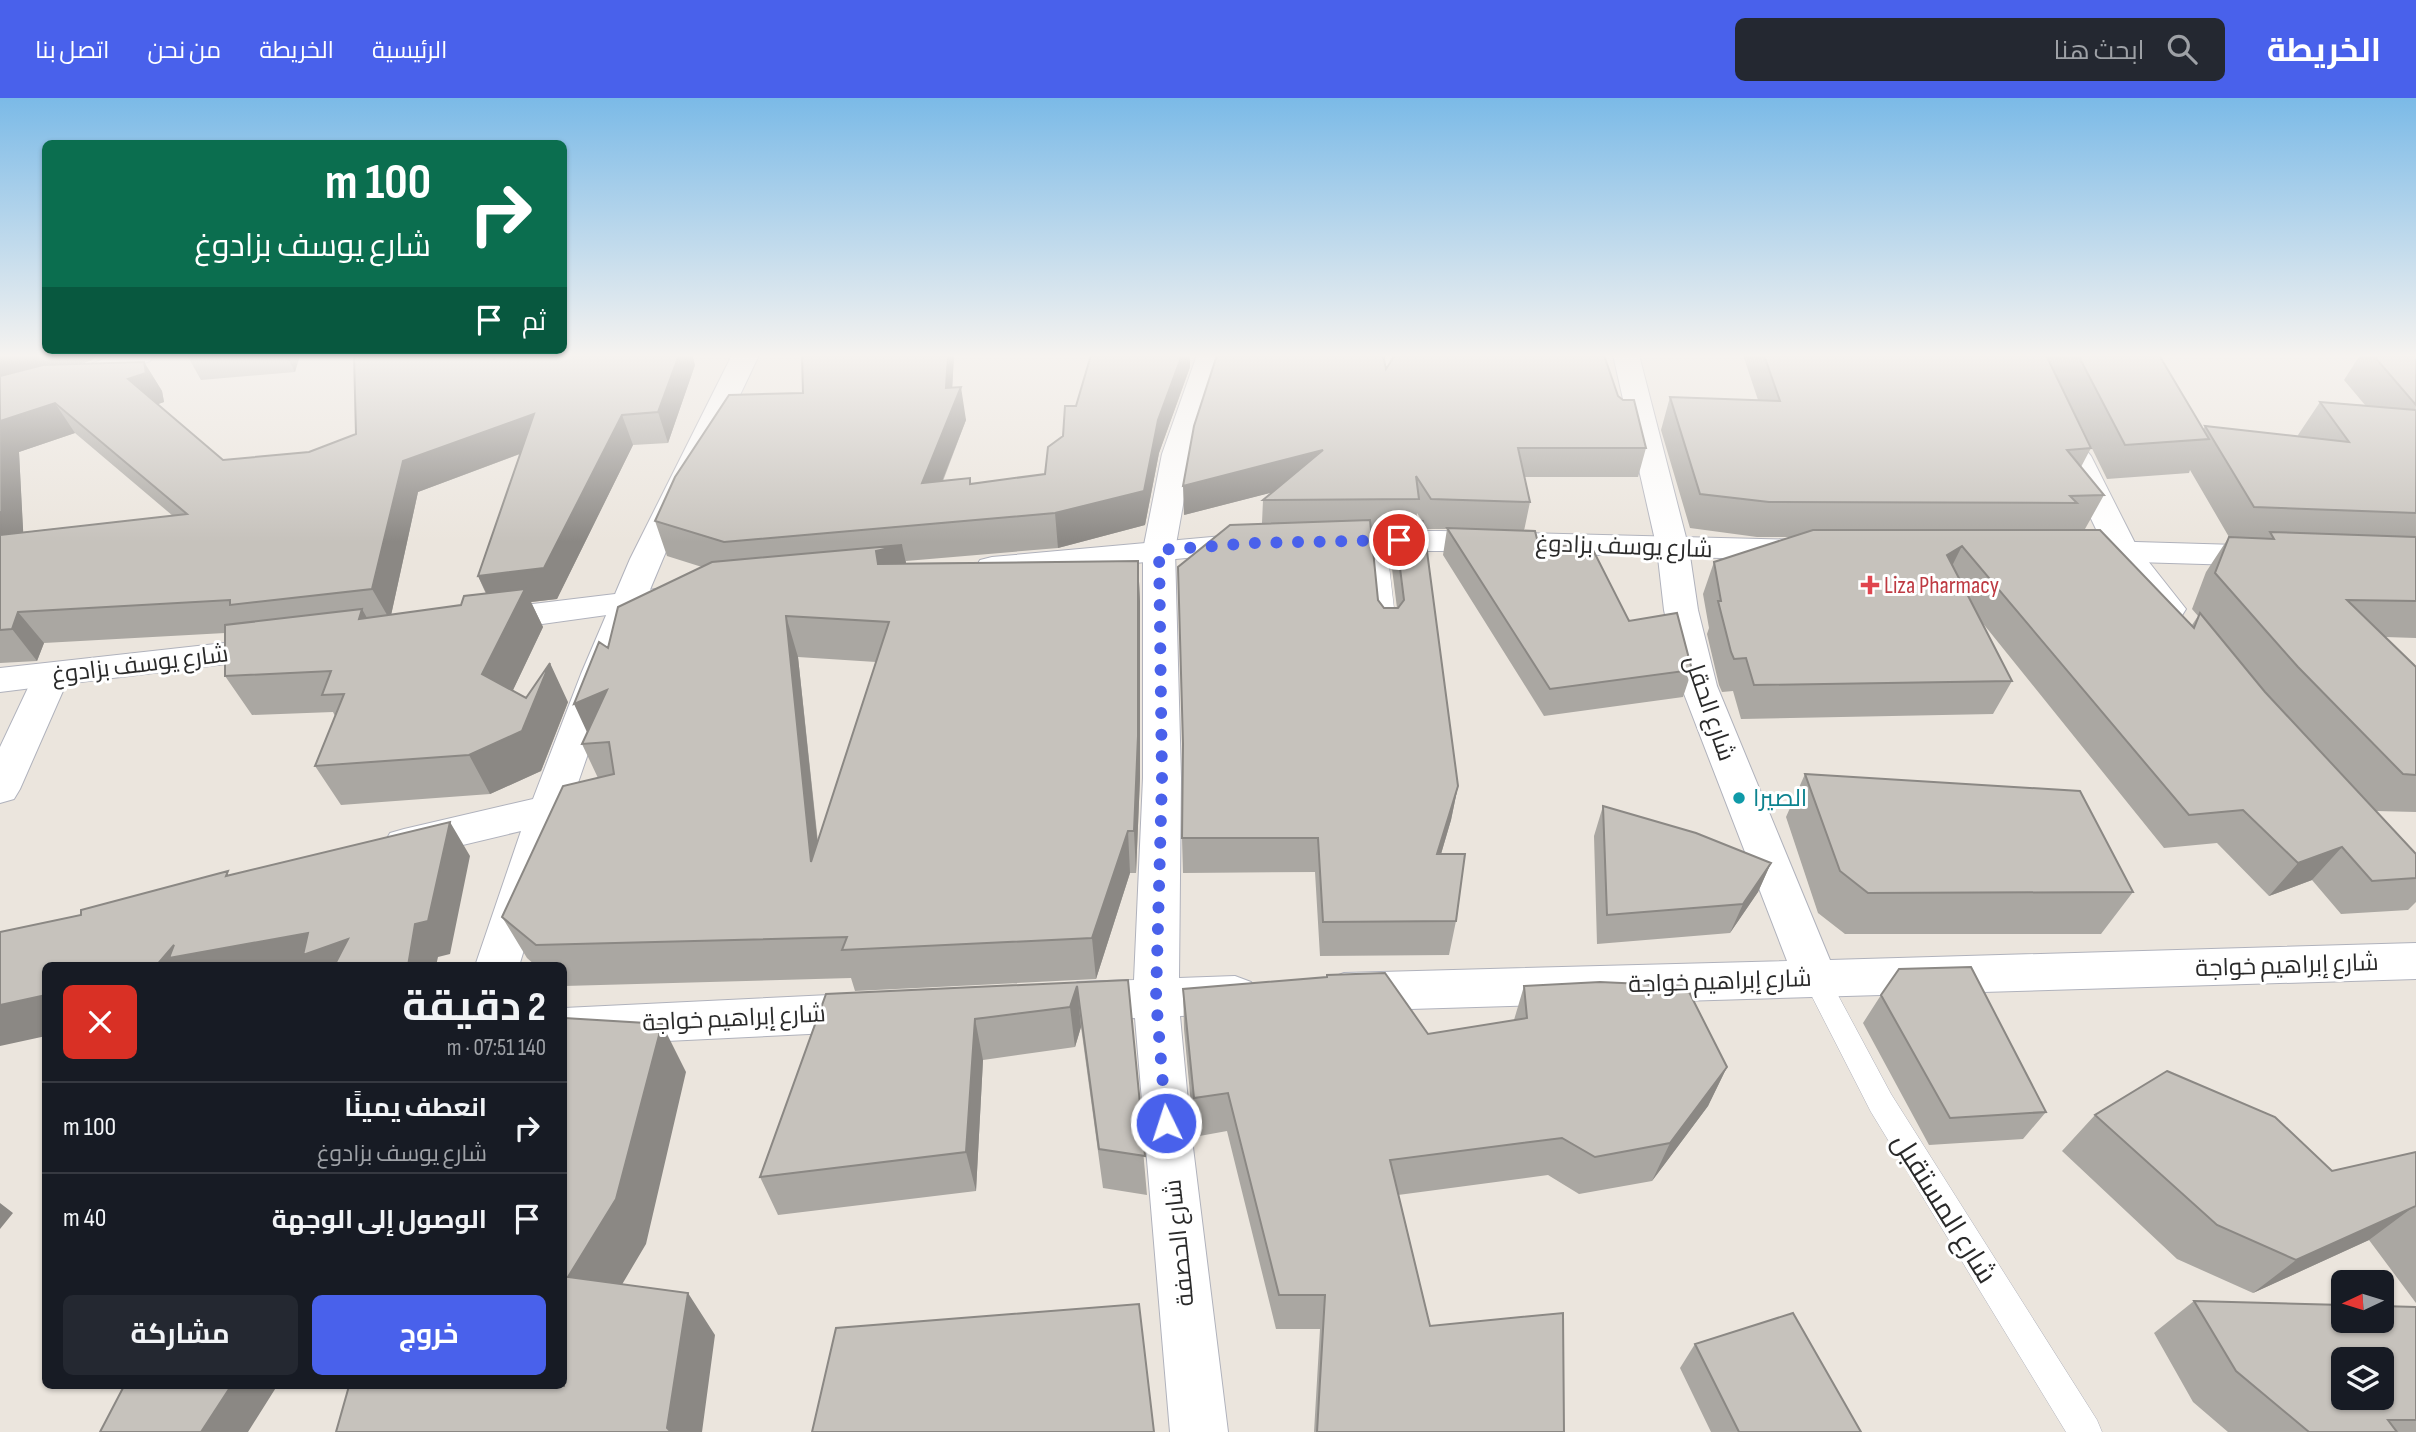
<!DOCTYPE html>
<html lang="ar">
<head>
<meta charset="utf-8">
<style>
	body { margin:0; font-family:"Sofia Sans Condensed",Cairo,sans-serif; background:#242831; color:#f1f3f6; direction:rtl; height:100vh; display:flex; flex-direction:column; font-size:26px; white-space:nowrap }
	* { box-sizing:border-box; margin:0 }
	p { font-size:23px; color:#9ea1a6 }
	.icon { flex:none; width:38px; height:38px; fill:none; stroke:currentColor; stroke-width:2; stroke-linecap:round; stroke-linejoin:round }
	.map { position:relative; flex:1; overflow:hidden; direction:ltr }
	.panel { position:absolute; left:42px; top:864px; width:525px; height:427px; display:flex; flex-direction:column; background:#171b24; border-radius:10px; box-shadow:0 2px 5px #0004; direction:rtl }
	.panel>* { flex:none }
	.hud { position:absolute; left:42px; top:42px; width:525px; height:214px; border-radius:10px; box-shadow:0 2px 5px #0004; direction:rtl; background:#0b6e4f; color:#fff; overflow:hidden }
	.needle { width:46px; rotate:266deg }
	.tools { position:absolute; left:2331px; top:1172px; display:grid; gap:14px }
	.tools a { display:grid; place-items:center; width:63px; height:63px; border-radius:10px; background:#171b24; box-shadow:0 2px 5px #0004; font-size:35px }
	.pin { position:absolute; display:grid; place-items:center; width:60px; height:60px; color:#fff; margin:-30px; border:4px solid #fff; border-radius:50%; box-shadow:0 2px 7px #0007 }
	.me { position:absolute; width:77px; margin:-38px; rotate:356deg; stroke-linejoin:round; filter:drop-shadow(0 0 5px #0008) }
	.turn { display:flex; align-items:center; gap:24px; height:147px; padding:0 21px; font-size:32px }
	.turn .icon { width:91px; height:91px; stroke-width:2.5 }
	.turn b { display:block; font-size:49px; line-height:60px }
	.then { display:flex; align-items:center; height:66px; padding:0 21px; background:#0003; gap:14px; font-size:26px }
	.round { display:grid; place-items:center; flex:none; width:74px; height:74px; border-radius:10px; background:#242831 }
	.summary { display:flex; align-items:center; justify-content:space-between; height:119px; padding:0 21px }
	h1 { font-size:42px; font-weight:700; line-height:52px }
	.cta { display:flex; gap:14px; margin-top:auto; padding:14px 21px }
	.cta a { flex:1; height:80px; border-radius:10px; background:#4961eb; color:#fff; font-size:28px; font-weight:700; line-height:80px; text-align:center }
	.cta a+a { background:#242831; color:#f1f3f6 }
	ul { padding:0; list-style:none }
	li { display:flex; align-items:center; gap:21px; height:91px; padding:0 21px; border-top:2px solid #363941 }
	li div { flex:1 }
	li b { display:block; font-size:26px }
	li em { font-style:normal }
	header { display:flex; align-items:center; gap:42px; box-sizing:border-box; height:98px; padding:0 35px; background:#4961eb; color:#fff }
	header strong { font-size:33px }
	nav { display:flex; gap:38px; margin-inline-start:auto; font-size:24px }
	.search { width:490px; height:63px; background:#242831; display:flex; align-items:center; gap:18px; box-sizing:border-box; padding:0 24px; border-radius:10px; color:#9ea1a6; font-size:26px }
	.map>svg:first-child { display:block }
	.lines { fill:none; stroke-linecap:round; stroke-linejoin:round }
	.service-casing { stroke:#b0b2bc; stroke-width:1 }
	.minor-casing { stroke:#b0b2bc; stroke-width:2 }
	.secondary-casing { stroke:#b0b2bc; stroke-width:2 }
	.service { fill:#fff; fill-rule:evenodd }
	.minor { fill:#fff; fill-rule:evenodd }
	.secondary { fill:#fff; fill-rule:evenodd }
	.wall { fill:#aaa7a2; fill-rule:evenodd }
	.shaded-wall { fill:#8b8884 }
	.building { fill:#c6c2bc; stroke:#8b8884; stroke-width:2; fill-rule:evenodd }
	.route { stroke:#4961eb; stroke-width:12; stroke-dasharray:0 21.6 }
	.health-dot { fill:#e0444e; stroke:#fff; stroke-width:2.5 }
	.culture-dot { fill:#0f9aa8; stroke:#fff; stroke-width:2.5 }
	.labels { text-anchor:middle; stroke-width:6; stroke-linejoin:round; paint-order:stroke }
	.street-label { font-size:24px; fill:#2a2a2a; stroke:#fff }
	.health-label { font-size:24px; fill:#be3a42; stroke:#fff; text-anchor:start }
	.culture-label { font-size:24px; fill:#0d838f; stroke:#fff; text-anchor:start }
	.near-street-label { font-size:28px; fill:#2a2a2a; stroke:#fff }
</style>
</head>
<body>
<header>
<strong>الخريطة</strong>
<div class="search"><svg class="icon" aria-label="search" viewBox="0 0 24 24"><circle cx="10" cy="10" r="6"/><path d="M15 15l6 6"/></svg>ابحث هنا</div>
<nav><a>الرئيسية</a><a>الخريطة</a><a>من نحن</a><a>اتصل بنا</a></nav>
</header>
<div class="map">
<svg width="2416" height="1334" viewBox="0 0 2416 1334">
	<rect width="100%" height="100%" fill="#ebe5dd"/>
	<g class="lines">
		<defs>
			<path id="service" d="M1377,436L1386,442L1397,536L1394,541H1380L1377,536L1368,442Z
				M1816,870L1825,873L1891,996L2097,1322L2102,1334H2066L1871,1014L1803,881L1807,873Z"/>
			<path id="minor" d="M115,257H154L150,263L83,288L0,311V294L63,276Z
				M732,257H759C727,326 691,393 662,463C606,595 561,731 519,868H475L521,733L404,761L390,757L384,746L390,735L404,731L533,701L581,576L630,461Z
				M1197,257H1223L1192,356L1175,452L1181,680L1179,880L1235,878L1251,884L1258,897L1251,910L1235,916L1180,918L1190,1025L1228,1334H1170L1135,920L1078,922L1062,916L1055,903L1062,890L1078,884L1134,882L1143,680V452L1162,356Z
				M1613,257H1639L1689,451L1698,512L1717,588L1830,862L2416,845V881L1344,913L1328,907L1321,894L1328,881L1344,875L1787,863L1681,588L1664,512L1657,451Z
				M2076,349L2086,352L2091,358L2137,449L2186,511L2181,519L2169,522L2157,519L2106,452L2061,358L2066,352Z
				M52,565L65,569L70,577L20,691L14,701L0,705V649L34,577L39,569Z
				M871,895L887,900L894,914L887,928L871,933L564,948V910Z"/>
			<path id="secondary" d="M1320,433H1441L1805,442L1816,445L1821,452L1816,459L1805,462L1441,453H1320L1309,450L1304,443L1309,436Z
				M1256,435L1267,438L1272,445L1267,452L992,479L980,476L976,469L980,462L992,459Z
				M2068,442L2271,448L2282,451L2287,458L2282,465L2271,468L2068,462L2057,459L2052,452L2057,445Z
				M681,488L693,491L698,498L693,505L484,534L472,531L467,523L472,515L484,512Z
				M278,539L290,542L296,550L290,558L0,594V570Z"/>
		</defs>
		<use href="#service" class="service-casing"/>
		<use href="#minor" class="minor-casing"/>
		<use href="#secondary" class="secondary-casing"/>
		<use href="#service" class="service"/>
		<use href="#minor" class="minor"/>
		<use href="#secondary" class="secondary"/>
	</g>
	<path class="wall" d="M0,257L92,262L82,266L144,264L162,293L164,304L158,306L223,362L309,354L356,336L494,259L495,257H692L695,267L668,345L633,347L557,501L531,504L543,529L513,592L526,600L568,604L541,673L490,696L341,707L315,668L335,618L333,614L252,617L225,578V535L44,545L37,563L0,565ZM75,335L173,418L23,434L19,354ZM520,356L478,478L486,496L461,507L391,517L418,394Z
		M189,257H300L295,274L201,282L188,259Z
		M802,257H954L952,290L966,322L943,383L971,386L1045,376L1076,308L1190,269L1159,355L1145,427L1058,450L906,463V465L1138,463L1140,504V680L1136,775H1130L1096,881L855,893L851,880L564,888V868H536L527,860L502,819L598,680L582,646L587,634L608,550L702,469L667,458L655,423L803,295ZM798,559L876,564L818,744Z
		M1743,257H2046L2091,350L2081,369L2104,397L2085,431L2062,432L2192,527L2198,518L2192,511L2206,474L2229,439L2190,372L2189,375L2107,381L2046,257H2159L2203,332L2205,328L2299,339L2298,337L2320,304L2365,307L2344,282L2360,257H2416V540L2385,539L2416,569V714L2376,713L2416,756V804L2408,812L2341,816L2312,782L2269,798L2217,745L2164,750L1981,523L2012,583L1993,616L1741,621L1733,593L1722,594L1719,587L1707,536L1709,530L1703,496L1714,464L1792,439H1757L1690,430L1661,332L1670,299L1758,302Z
		M1386,271L1618,298L1646,350L1638,379H1524L1530,404L1524,433L1539,449L1692,572L1683,599L1544,618L1443,457L1447,431H1427L1423,425L1458,688L1451,722L1441,756L1456,823L1449,857L1320,858L1315,774L1183,775L1182,740L1262,425L1263,402L1273,394L1184,417ZM1417,415L1422,423L1416,422ZM1371,431H1393L1390,455L1397,510H1384L1378,502Z
		M1805,676L2133,794L2101,836H1845L1818,815L1786,719Z
		M1603,708L1771,765L1758,794L1730,835L1597,846L1594,738Z
		M1128,882L1147,1097L1103,1090L1081,929L1075,949L983,962L976,1093L778,1117L760,1079L826,896Z
		M1524,888L1727,969L1708,1008L1652,1083L1579,1096L1548,1077L1398,1097L1430,1228L1564,1334H1314L1320,1231H1276L1227,1033L1194,1039L1184,931L1183,891L1428,936L1514,922Z
		M1881,897L2046,1014L2023,1041L1929,1047L1863,925Z
		M2095,1017L2332,1073L2416,1054V1205L2369,1142L2253,1195L2177,1161L2062,1053Z
		M2194,1203L2416,1209V1334H2228L2193,1304L2154,1235Z
		M1695,1246L1861,1334H1711L1680,1270Z"/>
	<path class="shaded-wall" d="M0,257H97L92,262L0,292Z
		M286,257H300L295,274Z
		M679,257H692L695,267L668,345L658,314Z
		M948,257H954L951,313L961,289L966,322L928,419L922,385L946,290Z
		M1182,257H1190V269L1159,355L1145,427L1058,450L1055,415L1158,322Z
		M144,264L162,293L164,304L147,310L128,281Z
		M55,305L75,335L19,354L25,468L1,437L0,323Z
		M534,316L546,346L418,394L390,522L372,491L403,363Z
		M622,317L633,347L557,501L531,504L543,529L502,615L482,576L493,509L478,478Z
		M1323,352L1321,382L1184,417L1183,388Z
		M902,447L911,488L878,466L876,453Z
		M1962,448L1946,480L1947,457Z
		M1138,463L1140,504V680L1136,775L1134,733Z
		M362,511L384,550L359,521Z
		M18,514L44,545L37,563L12,531Z
		M786,518L798,559L824,806L811,764Z
		M550,565L568,604L541,673L490,696L469,657L522,633Z
		M607,592L592,645L574,606Z
		M1458,688L1451,722L1431,790L1437,756Z
		M450,724L470,758L450,856L438,859L436,868H408L415,826Z
		M1128,733L1130,775L1096,881L1092,840Z
		M2342,749L2312,782L2269,798L2298,765Z
		M1771,765L1758,794L1730,835L1743,806Z
		M308,835L348,841L368,868H156L174,847Z
		M1077,888L1081,929L1075,949L1070,909Z
		M46,897V938L0,948V907Z
		M975,921L983,962L976,1093L966,1054Z
		M662,926L686,974L646,1146L601,1222L568,1179Z
		M1727,969L1708,1008L1652,1083L1670,1045Z
		M0,1105L13,1115L0,1131Z
		M2416,1107L2369,1142L2253,1195L2296,1162Z
		M688,1195L715,1237L702,1334H670L667,1330Z
		M231,1288H277L248,1334H201Z"/>
	<path class="building" d="M189,257H212L188,259Z
		M354,257H493L494,260L495,257H679L658,314L622,317L544,470L478,478L534,316L403,363L372,491L230,507V502L18,514L12,531L0,532V413L1,437L187,416L55,305L0,323V278L43,267L144,264L146,275L128,281L223,362L309,354L356,336Z
		M802,257H948L946,290L961,289L922,385L970,380V386L1045,376L1048,349L1063,338L1065,308H1076L1091,257H1182L1158,322L1144,393L1055,415L724,444L655,423L675,379L729,297L803,295Z
		M1217,257H1383L1386,271L1395,257H1604L1618,298L1623,302H1634L1646,350H1518L1530,404L1431,401L1416,378L1419,401L1263,402L1323,352L1183,388L1194,328Z
		M1764,257H2046L2091,350L2067,352L2104,397L2070,398L2077,405L1769,404L1700,396L1670,299L1780,303Z
		M2078,257H2159L2209,341L2125,347Z
		M2373,257H2416V307Z
		M2320,304L2416,312V415L2254,409L2205,328L2349,344Z
		M1370,422L1378,502L1384,510H1398L1404,502L1394,422L1423,423L1458,688L1437,756H1465L1456,823L1323,824L1318,740H1182L1183,646L1178,469L1230,427Z
		M1447,430L1535,433L1539,449L1590,446L1629,523L1677,515L1692,572L1550,591Z
		M1813,432H2100L2194,530L2200,515L2265,594L2416,756V780L2372,783L2342,749L2298,765L2243,712L2189,717L1962,448L1947,457L2012,583L1754,587L1746,560L1734,561L1731,554L1718,503H1721L1714,464Z
		M2270,434L2416,439V503L2347,502L2416,569V677L2403,676L2298,569L2215,475L2229,439L2274,441Z
		M902,447L876,453L878,466L1138,463V638L1134,733H1128L1092,840L842,852L847,839L536,847L502,819L563,688L614,676L609,644L582,646L607,592L574,606L599,544L608,550L618,509L712,464ZM786,518L889,524L811,764Z
		M525,491L482,576L526,600L550,565L522,633L469,657L315,668L344,596L322,597L331,573L225,578V527L362,511L359,521L461,507L464,498Z
		M1805,676L2080,693L2133,794L1868,795L1840,773Z
		M1603,708L1696,735L1771,765L1743,806L1607,817Z
		M450,724L428,823L415,826L408,868H334L348,841L303,857L308,835L169,860L174,847L156,868H46V897L0,907V834L81,817V812L228,773L226,778Z
		M1971,869L2046,1014L1950,1020L1881,897L1899,871Z
		M1385,875L1428,936L1527,920L1524,888L1600,884L1686,888L1727,969L1670,1045L1595,1059L1562,1040L1390,1062L1430,1228L1563,1215L1564,1334H1317L1325,1197H1279L1228,995L1194,1000L1183,891L1327,879V877Z
		M1128,882L1145,1058L1099,1051L1077,888L1070,909L975,921L966,1054L760,1079L826,896Z
		M564,920L662,926L616,1101L568,1179L688,1195L667,1330L671,1334H336L349,1288H564Z
		M2167,973L2275,1019L2332,1073L2416,1054V1108L2296,1162L2217,1127L2095,1017Z
		M2194,1203L2343,1207V1223H2382V1208L2416,1209V1322H2388L2397,1334H2309L2236,1273ZM2343,1262H2382V1300H2343Z
		M1139,1206L1154,1334H812L836,1230Z
		M1793,1215L1861,1334H1739L1695,1246Z
		M124,1288H231L201,1334H100Z"/>
	<linearGradient id="sky" x2="0" y2="1"><stop stop-color="#7bbae7"/><stop offset="0.58" stop-color="#f6f3f0"/><stop offset="1" stop-color="#f6f3f0" stop-opacity="0"/></linearGradient>
	<rect width="2416" height="444" fill="url(#sky)"/>
	<g class="lines">
		<path class="route" d="M1166,1025L1156,900L1162,680L1159,452L1255,445L1399,442"/>
	</g>
	<path class="health-dot" d="M1866.5 476.5h7v7h7v7h-7v7h-7v-7h-7v-7h7z"/>
	<circle class="culture-dot" cx="1739" cy="700" r="7"/>
	<g class="labels">
		<g class="street-label">
			<text transform="translate(1624 448) rotate(2)" y="8">شارع يوسف بزادوغ</text>
			<text transform="translate(140 566) rotate(-7)" y="8">شارع يوسف بزادوغ</text>
			<text transform="translate(1710 610) rotate(71)" y="8">شارع الحقل</text>
			<text transform="translate(2287 867) rotate(-2)" y="8">شارع إبراهيم خواجة</text>
			<text transform="translate(1720 883) rotate(-2)" y="8">شارع إبراهيم خواجة</text>
			<text transform="translate(734 920) rotate(-3)" y="8">شارع إبراهيم خواجة</text>
			<text transform="translate(1179 1145) rotate(-96)" y="8">شارع الحصفة</text>
		</g>
		<g class="health-label">
			<text x="1884" y="495">Liza Pharmacy</text>
		</g>
		<g class="culture-label">
			<text x="1753" y="708">الصيرا</text>
		</g>
		<g class="near-street-label">
			<text transform="translate(1945 1110) rotate(58)" y="10">شارع المستقبل</text>
		</g>
	</g>
</svg>
<div class="tools">
<a><svg class="needle" viewBox="-14 -14 28 28"><path d="M0-13l5 13h-10z" fill="#e53935"/><path d="M0 13l5-13h-10z" fill="#9ea1a6"/></svg></a>
<a><svg class="icon" aria-label="layers" viewBox="0 0 24 24"><path d="M12 4l9 5-9 5-9-5zM3 14l9 5 9-5"/></svg></a>
</div>
<div class="pin" style="left:1399px;top:442px;background:#d93025"><svg class="icon" aria-label="arrive" viewBox="0 0 24 24"><path d="M6 21V4h12l-3 4 3 4H6"/></svg></div>
<svg class="me" style="left:1166px;top:1025px" viewBox="-20 -20 40 40"><circle r="17" fill="#4961eb" stroke="#fff" stroke-width="3"/><path d="M0-11L8 9 0 5-8 9z" fill="#fff"/></svg>
<div class="hud">
<div class="turn"><svg class="icon" aria-label="right" viewBox="0 0 24 24"><path d="M7 20v-9h11M14 6l5 5-5 5"/></svg><div><b>100 m</b>شارع يوسف بزادوغ</div></div>
<div class="then">ثم<svg class="icon" aria-label="arrive" viewBox="0 0 24 24"><path d="M6 21V4h12l-3 4 3 4H6"/></svg></div>
</div>
<section class="panel">
<div class="summary"><div><h1>2 دقيقة</h1><p>140 m · 07:51</p></div><a class="round" style="background:#d93025;color:#fff"><svg class="icon" aria-label="close" viewBox="0 0 24 24"><path d="M6 6l12 12M18 6L6 18"/></svg></a></div>
<ul>
<li><svg class="icon" aria-label="right" viewBox="0 0 24 24"><path d="M7 20v-9h11M14 6l5 5-5 5"/></svg><div><b>انعطف يمينًا</b><p>شارع يوسف بزادوغ</p></div><em>100 m</em></li>
<li><svg class="icon" aria-label="arrive" viewBox="0 0 24 24"><path d="M6 21V4h12l-3 4 3 4H6"/></svg><div><b>الوصول إلى الوجهة</b></div><em>40 m</em></li>
</ul>
<div class="cta"><a>خروج</a><a>مشاركة</a></div>
</section>
</div>
</body>
</html>
